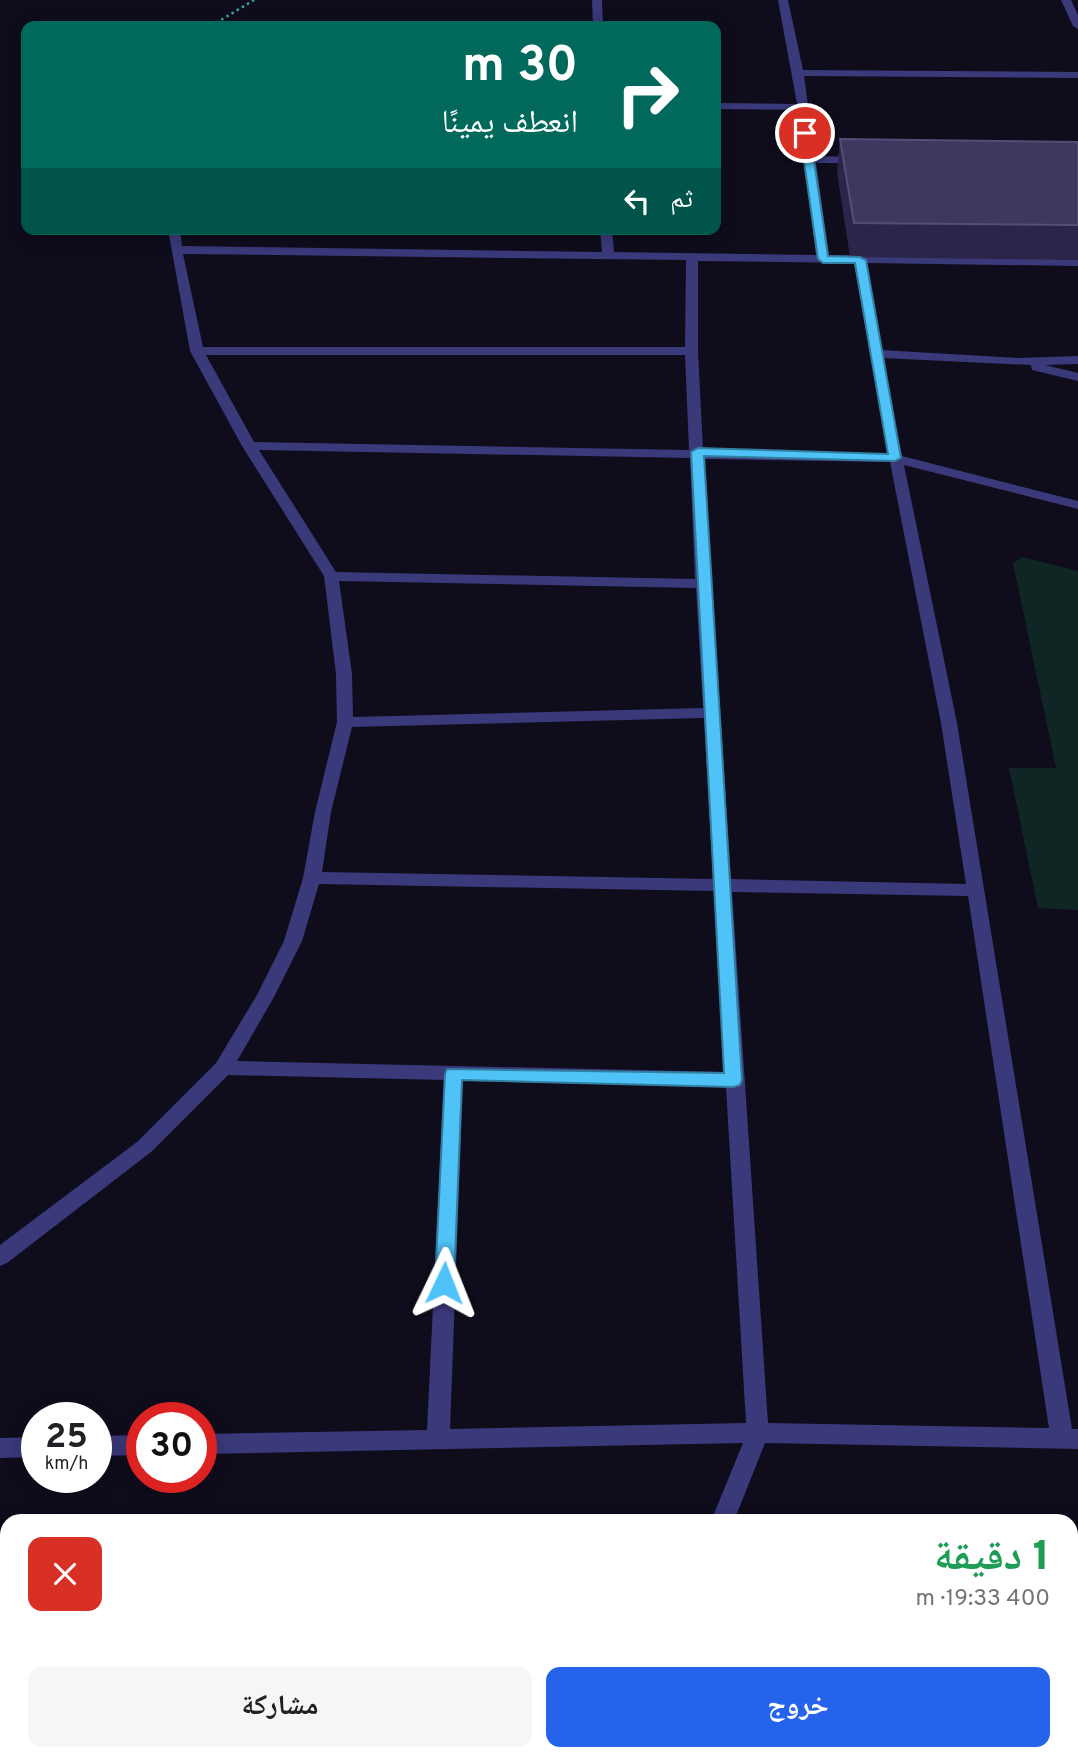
<!DOCTYPE html>
<html lang="ar">
<head>
<meta charset="utf-8">
<style>
	body { margin:0; font-family:Overpass,"Noto Naskh Arabic",sans-serif; background:#f6f6f6; color:#202124; direction:rtl; height:100vh; display:flex; flex-direction:column; font-size:26px; white-space:nowrap }
	* { box-sizing:border-box; margin:0 }
	p { font-size:23px; color:#757577 }
	.icon { flex:none; width:38px; height:38px; fill:none; stroke:currentColor; stroke-width:2; stroke-linecap:round; stroke-linejoin:round }
	.map { position:relative; flex:1; overflow:hidden; direction:ltr }
	.details { position:absolute; left:0px; top:1514px; width:1078px; height:247px; display:flex; flex-direction:column; background:#fff; border-radius:21px 21px 0 0; box-shadow:0 4px 18px #0003; direction:rtl }
	.details>* { flex:none }
	.banner { position:absolute; left:21px; top:21px; width:700px; height:214px; border-radius:14px; box-shadow:0 4px 18px #0003; direction:rtl; background:#00695c; color:#fff; overflow:hidden }
	.speed { position:absolute; left:21px; top:1402px; display:flex; gap:14px; font-size:35px; font-weight:700; text-align:center }
	.speed>* { display:grid; place-content:center; width:91px; height:91px; border-radius:50%; background:#fff; box-shadow:0 4px 18px #0003; line-height:1 }
	.speed small { font-size:18px; font-weight:400 }
	.speed .limit { border:10px solid #d22; background:#fff; color:#111 }
	.pin { position:absolute; display:grid; place-items:center; width:60px; height:60px; color:#fff; margin:-30px; border:4px solid #fff; border-radius:50%; box-shadow:0 2px 7px #0007 }
	.me { position:absolute; width:77px; margin:-38px; rotate:2deg; stroke-linejoin:round; filter:drop-shadow(0 0 5px #0008) }
	.turn { display:flex; align-items:center; gap:24px; height:147px; padding:0 28px; font-size:32px }
	.turn .icon { width:91px; height:91px; stroke-width:2.5 }
	.turn b { display:block; font-size:49px; line-height:60px }
	.then { display:flex; align-items:center; height:66px; padding:0 28px; background:#0003; gap:14px; font-size:26px }
	.round { display:grid; place-items:center; flex:none; width:74px; height:74px; border-radius:14px; background:#f6f6f6 }
	.headline { display:flex; align-items:center; justify-content:space-between; height:119px; padding:0 28px }
	h1 { font-size:42px; font-weight:800; line-height:52px; color:#1e9e55 }
	.action { display:flex; gap:14px; margin-top:auto; padding:14px 28px }
	.action a { flex:1; height:80px; border-radius:14px; background:#2563eb; color:#fff; font-size:28px; font-weight:800; line-height:80px; text-align:center }
	.action a+a { background:#f6f6f6; color:#202124 }
	.map>svg:first-child { display:block }
	.green { fill:#0f2625 }
	.lines { fill:none; stroke-linecap:round; stroke-linejoin:round }
	.path { stroke:#31aaa0; stroke-width:2.5; stroke-dasharray:2.5 3.5; stroke-linecap:butt }
	.minor { fill:#3a397a; fill-rule:evenodd }
	.wall { fill:#2c254a }
	.building { fill:#3e375e; stroke:#544e77; stroke-width:2 }
	.route { fill:#4fc3f7; stroke:#337fa1; stroke-width:2 }
</style>
</head>
<body>
<div class="map">
<svg width="1078" height="1760" viewBox="0 0 1078 1760">
	<rect width="100%" height="100%" fill="#0f0c1c"/>
	<path class="green" d="M1022,557L1078,571V910L1038,908L1009,768H1056L1013,563Z"/>
	<g class="lines">
		<path class="path" d="M211,26L254,0"/>
		<path class="minor" d="M592,0H602L603,26H593Z
			M778,0H788L803,70L1078,72V78L804,76L815,156L861,157L867,160L861,163H816L829,255L1078,258V266L867,263L881,350L1018,358L1078,356V364L1045,365L1078,373V381L1032,370L1031,365L882,358L902,456L1078,501V509L904,465L957,723L1072,1429H1078V1449L765,1443L734,1521H711L743,1443L201,1454V1434L427,1430L444,1080L228,1075L151,1152L7,1263L0,1266V1245L137,1142L216,1063L257,995L284,941L303,878L315,812L337,722L336,674L324,576L242,446L190,351L168,229H180L182,246L602,252L600,229H612L614,252L816,255L798,110L716,109V103L797,104ZM183,254L686,260L685,347H203ZM698,261L854,263L888,454L703,450L698,351ZM206,355H685L689,450L254,442ZM259,450L690,458L695,579L336,572ZM704,459L890,462L941,723L966,884L731,879ZM339,581L696,588L703,708L353,717L352,674ZM704,718L713,879L322,872L331,812L352,727ZM319,884L714,891L725,1072L237,1061L274,997L302,941ZM732,892L968,896L1049,1428L768,1423ZM463,1081L726,1087L746,1423L450,1429Z
			M1061,0H1071L1078,15V29L1073,26Z
			M142,1435V1455L96,1456V1436Z
			M37,1437V1457L0,1458V1438Z
			M613,1754H638L636,1760H611Z"/>
	</g>
	<path class="wall" d="M840,139L1078,142V260L850,257L837,172Z"/>
	<path class="building" d="M840,139L1078,142V225L854,223Z"/>
	<path class="route" d="M805,130L810,133L828,256L860,257L866,260L901,458L895,461L704,456L742,1080L740,1085L733,1087L462,1080L454,1283L451,1289L444,1291L438,1289L435,1283L445,1074L447,1069L724,1073L691,452L698,448L888,454L855,263H823L818,259L800,133Z"/>
</svg>
<div class="speed"><div>25<small>km/h</small></div><div class="limit">30</div></div>
<div class="pin" style="left:805px;top:133px;background:#d93025"><svg class="icon" aria-label="arrive" viewBox="0 0 24 24"><path d="M6 21V4h12l-3 4 3 4H6"/></svg></div>
<svg class="me" style="left:444px;top:1283px" viewBox="-20 -20 40 40"><path d="M0-17L14 15 0 8-14 15z" fill="#4fc3f7" stroke="#fff" stroke-width="4"/></svg>
<div class="banner">
<div class="turn"><svg class="icon" aria-label="right" viewBox="0 0 24 24"><path d="M7 20v-9h11M14 6l5 5-5 5"/></svg><div><b>30 m</b>انعطف يمينًا</div></div>
<div class="then">ثم<svg class="icon" aria-label="left" viewBox="0 0 24 24"><path d="M17 20v-9H6M10 6l-5 5 5 5"/></svg></div>
</div>
<section class="details">
<div class="headline"><div><h1>1 دقيقة</h1><p>400 m · 19:33</p></div><a class="round" style="background:#d93025;color:#fff"><svg class="icon" aria-label="close" viewBox="0 0 24 24"><path d="M6 6l12 12M18 6L6 18"/></svg></a></div>
<div class="action"><a>خروج</a><a>مشاركة</a></div>
</section>
</div>
</body>
</html>
